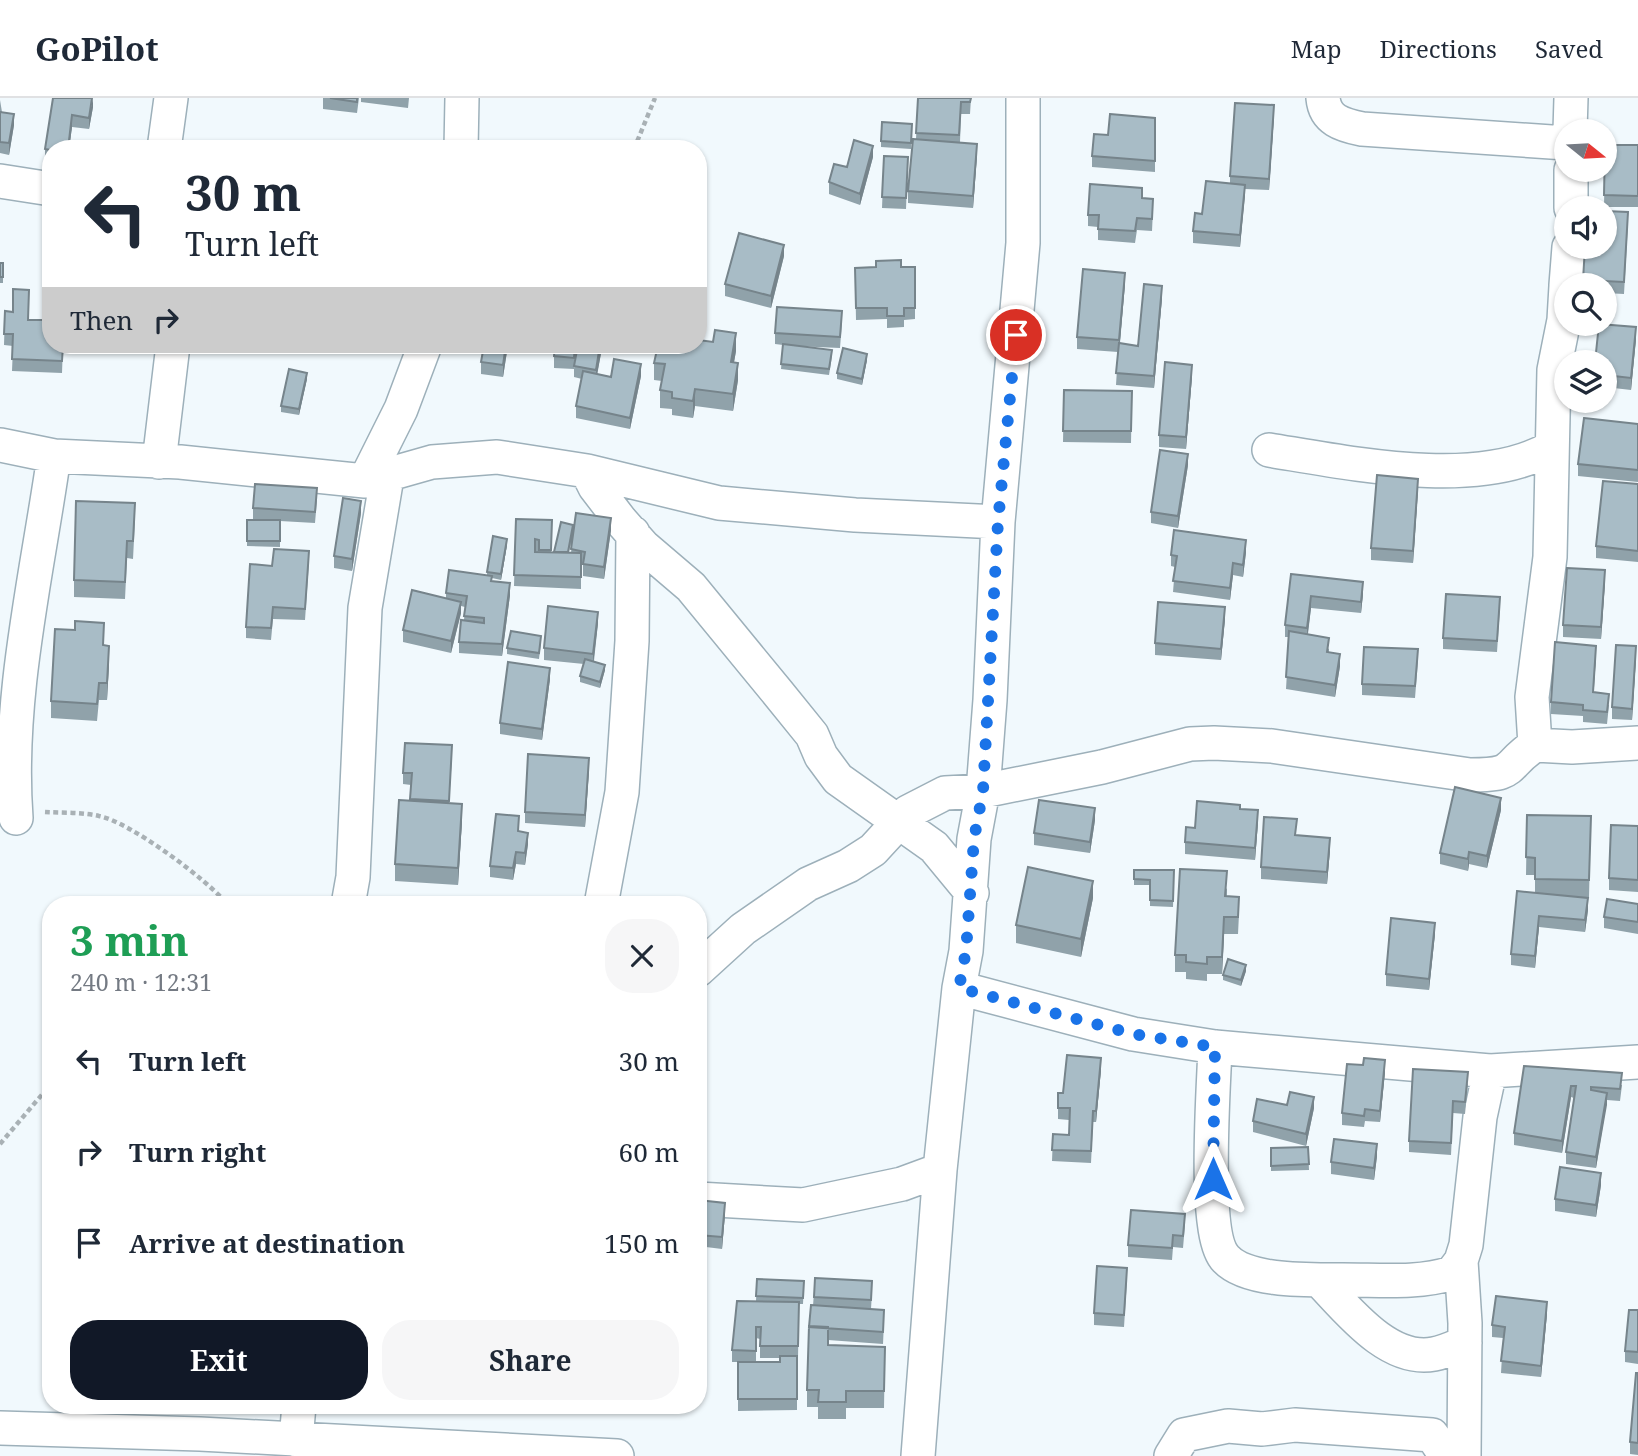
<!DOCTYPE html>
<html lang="en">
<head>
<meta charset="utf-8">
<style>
	body { margin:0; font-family:"Noto Serif",serif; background:#f6f6f7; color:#1f2937; height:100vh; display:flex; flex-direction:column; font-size:26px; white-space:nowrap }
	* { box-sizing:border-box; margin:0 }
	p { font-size:23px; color:#747a83 }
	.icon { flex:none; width:38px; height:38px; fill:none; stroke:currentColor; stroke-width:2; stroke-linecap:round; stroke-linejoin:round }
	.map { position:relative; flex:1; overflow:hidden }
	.panel { position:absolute; left:42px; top:798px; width:665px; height:518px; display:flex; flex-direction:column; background:#fff; border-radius:28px; box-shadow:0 2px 5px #0004 }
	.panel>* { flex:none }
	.guide { position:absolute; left:42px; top:42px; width:665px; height:214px; border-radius:28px; box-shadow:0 2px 5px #0004; background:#fff; color:#1f2937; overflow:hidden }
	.needle { width:46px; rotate:108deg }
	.fabs { position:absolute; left:1554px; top:21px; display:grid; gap:14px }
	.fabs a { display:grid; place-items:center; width:63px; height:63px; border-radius:50%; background:#fff; box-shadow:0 2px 5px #0004; font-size:35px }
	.pin { position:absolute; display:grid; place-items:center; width:60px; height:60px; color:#fff; margin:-30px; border:4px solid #fff; border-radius:50%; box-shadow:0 2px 7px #0007 }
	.me { position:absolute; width:77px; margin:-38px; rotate:0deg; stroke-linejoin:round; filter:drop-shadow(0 0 5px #0008) }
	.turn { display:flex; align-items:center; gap:24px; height:147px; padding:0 28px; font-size:32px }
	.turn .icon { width:91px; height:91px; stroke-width:2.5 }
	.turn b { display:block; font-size:49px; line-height:60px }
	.then { display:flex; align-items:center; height:66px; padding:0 28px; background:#0003; gap:14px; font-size:26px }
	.round { display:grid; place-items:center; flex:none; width:74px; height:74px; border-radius:28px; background:#f6f6f7 }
	.headline { display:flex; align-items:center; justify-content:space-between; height:119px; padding:0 28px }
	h1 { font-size:42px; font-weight:700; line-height:52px; color:#1e9e55 }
	.action { display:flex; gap:14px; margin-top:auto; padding:14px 28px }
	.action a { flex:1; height:80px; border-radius:28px; background:#111827; color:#fff; font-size:28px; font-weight:700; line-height:80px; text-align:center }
	.action a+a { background:#f6f6f7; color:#1f2937 }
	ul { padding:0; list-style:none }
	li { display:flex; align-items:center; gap:21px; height:91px; padding:0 28px }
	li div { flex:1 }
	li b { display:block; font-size:26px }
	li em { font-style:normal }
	header { display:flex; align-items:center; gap:42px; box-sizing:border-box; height:98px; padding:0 35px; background:#fff; border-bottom:2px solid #e0e1e3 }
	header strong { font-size:33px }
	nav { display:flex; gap:38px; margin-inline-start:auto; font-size:24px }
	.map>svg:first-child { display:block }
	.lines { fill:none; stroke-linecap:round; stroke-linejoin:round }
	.minor-casing { stroke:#9db0ba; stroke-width:36 }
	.path { stroke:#a9b1b5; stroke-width:4.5; stroke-dasharray:5 3.5; stroke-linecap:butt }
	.minor { stroke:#fff; stroke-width:33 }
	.wall { fill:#90a2aa; fill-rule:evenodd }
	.shaded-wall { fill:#76848b }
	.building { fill:#a8bcc6; stroke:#76848b; stroke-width:2 }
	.route { stroke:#1a73e8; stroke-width:12; stroke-dasharray:0 21.6 }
</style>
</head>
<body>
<header>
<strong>GoPilot</strong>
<nav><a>Map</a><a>Directions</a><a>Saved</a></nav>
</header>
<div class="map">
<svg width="1638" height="1358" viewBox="0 0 1638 1358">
	<rect width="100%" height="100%" fill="#f1f9fd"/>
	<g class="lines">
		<defs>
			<path id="minor" d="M1323,0C1325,22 1342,27 1362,31L1566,45
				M1570,33L1571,0
				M164,51L171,0
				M461,51L462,0
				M1571,72V110
				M0,83L51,91
				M1566,187L1569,149
				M0,347L54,358L180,364L365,383L432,364L497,359L587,373L719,405L855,417L998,424
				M1269,352C1349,365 1481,393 1552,349
				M159,364L173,247
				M587,373L595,389L621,423L643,448L691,489L778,595L812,637L821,658L838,681L934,749L972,795
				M365,383L401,311L425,247
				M1535,647L1532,599L1550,459L1554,272L1564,222L1566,188
				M16,720C7,600 37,477 54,358
				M348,807L353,779L365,510L387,379
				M601,807L622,694L632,543L633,435
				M698,872L743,831L808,786L848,768L873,752L908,714L945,695L983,693L1102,669L1190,646L1214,645L1272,648L1470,677C1519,677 1502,669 1535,647L1572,649L1638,645
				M959,890L1133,936L1215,949L1490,973L1638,964
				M1215,949C1214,987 1202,1137 1226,1161C1247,1183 1305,1182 1334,1182C1373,1181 1415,1187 1452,1175L1461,1163L1466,1147L1480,1019L1490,973
				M698,1101L803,1107L902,1086L940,1072
				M1461,1163L1465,1225L1464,1358
				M1319,1182C1347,1211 1388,1265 1434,1256C1445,1254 1455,1249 1465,1245
				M0,1330L200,1336L617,1358
				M296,1342L299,1307
				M918,1358L940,1072L959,890L966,853L974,741L983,693L990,602L998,424L1023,145V0
				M1171,1358L1184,1337L1228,1328L1262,1331L1295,1327L1432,1337L1446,1358"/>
		</defs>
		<use href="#minor" class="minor-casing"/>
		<path class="path" d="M634,51L655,0
			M45,714C62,715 82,714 99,718C130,724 208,782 228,807
			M0,1046L51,986"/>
		<use href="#minor" class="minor"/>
	</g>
	<path class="wall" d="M53,0L93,9L89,31L72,29L69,51H51V63L45,62V51Z
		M323,0H359L357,15L323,11Z
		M361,0H409L408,10L361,4Z
		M918,0H971L970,16H961L960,44L977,57L973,110L908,105V93L916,41Z
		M0,2L2,14L14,27L9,57L0,55Z
		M1274,18L1269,92L1245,91L1240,149L1193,145V133L1202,116L1230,85V78Z
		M1155,20V74L1092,69V58L1108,37Z
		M912,32L911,51L881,49V43Z
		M1605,47H1638V109H1604Z
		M884,58L908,59L906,111L882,110Z
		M873,59L860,107L829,96V84L847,69Z
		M1142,100L1153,112L1152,133L1137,132L1135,145L1098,142V129L1088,128V117Z
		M1628,126L1624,196L1605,195V187H1583L1585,149Z
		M784,158L771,210L725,198V186Z
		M0,165H3V185H0Z
		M915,169V221L904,222V229L887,230V221L856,222L855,170Z
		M1125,186L1120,245L1138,248L1162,200L1154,290L1116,287L1118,254L1077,251V239Z
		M29,204V222L63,247L62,275L12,273L13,248L4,247L5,213L13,214Z
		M842,224L840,250L794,248L832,258L829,277L781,271L783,247L775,246V235Z
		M1636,241L1631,292L1605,289V264Z
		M484,247H508L503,279L481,276V264Z
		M521,247H576L574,271L554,270V253L521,250Z
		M578,247H615L614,253L602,250L597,276L611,279L641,278L630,331L576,320V308L582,281L574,279V268Z
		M736,253L734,264L738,282L733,313L695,308L693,320L672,317V311L660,310V292L662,283L654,282V265Z
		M867,262L862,287L837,281V275Z
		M1192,278L1186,351L1159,349V337Z
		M307,281L299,317L281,314V308Z
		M1064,292L1132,293L1131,345L1063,344Z
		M1638,326V384L1578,378V366Z
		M1188,367L1178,430L1151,425V414Z
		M1638,386V464L1596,460V448Z
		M1418,392L1413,465L1371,462V450Z
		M317,402L315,425L280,423V449L247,448V422H265H253V410Z
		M361,415L352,473L334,470V458Z
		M516,421L552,422L551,454H554L573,427L611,432L604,481L583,478V465H581V491L514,488ZM573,434L571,455L569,454Z
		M135,422L133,461L127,460L125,501L74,499V482Z
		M507,447L501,482L492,480V483L510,497L502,558L459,555V544L464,522L465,509L461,508V515L451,555L403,544V532L446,500V495L487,477V474Z
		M1246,454L1243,479L1233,477L1230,502L1173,494L1175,469L1171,468V457Z
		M309,464L305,522L273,521L271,542L246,540V529L272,468Z
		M1291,476L1363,496L1361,515L1311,510L1308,536L1329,551V554L1340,568L1335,599L1286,591L1289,539H1285V527Z
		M1605,484L1601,541L1563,539V527Z
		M1500,510L1497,554L1443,551V540Z
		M1225,521L1221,562L1155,557V545Z
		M598,525L594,563L605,572L600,590L580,584V578L584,566L544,562V550Z
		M541,544L539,561L507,556V550Z
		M104,547L109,565L107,602H99L97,623L51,620V603Z
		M1596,559L1593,594L1609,607L1607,626L1583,624V618L1551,616V604Z
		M1636,560L1632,622L1612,621V609Z
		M1418,563L1415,600L1362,597V586Z
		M550,581L542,642L500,636V625Z
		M452,659L449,705L462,723L458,787L395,783V766L410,703L411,687L403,686V675Z
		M589,672L585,729L525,725V714Z
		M1240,711L1258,724L1255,762L1185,756V744L1195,730Z
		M1501,712L1487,770L1469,766L1468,773L1440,766V755Z
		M1527,717L1591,718L1589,799H1573L1588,812L1585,834L1539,829L1535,870L1511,867V856L1535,795V777H1526Z
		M1095,722L1090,755L1034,747V735Z
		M1638,728V794L1609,792V780Z
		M519,733L528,746L525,767L516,766L513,782L490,779V768Z
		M1296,737L1330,752L1327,786L1261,781V769Z
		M1134,772H1174L1173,809L1150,808V787H1134Z
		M1227,790V798L1239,816L1238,836H1224L1222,876H1207V883L1186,881V874H1175V857Z
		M1093,800L1081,859L1016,845V827Z
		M1638,806V836L1604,830V819Z
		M1435,836L1429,892L1386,888V876Z
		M1246,873L1241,888L1223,882V877Z
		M1524,968L1622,987L1620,1003L1607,1002L1596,1070L1566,1066V1054L1574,1000L1571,999L1562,1055L1514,1047V1035Z
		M1101,972L1096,1024H1093L1091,1065L1052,1063L1053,1036L1069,1037V1022L1058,1021V1010L1063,995Z
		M1385,974L1380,1024L1365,1023L1364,1029L1342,1027V1015Z
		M1468,985L1465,1016L1453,1015L1451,1057L1409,1054V1043Z
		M1287,1007L1314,1010L1306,1048L1253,1034V1023Z
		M1308,1049L1309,1072L1271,1073V1050Z
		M1377,1058L1374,1082L1331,1076V1064Z
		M1601,1087L1596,1119L1555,1113V1101Z
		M698,1102L725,1116L722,1151L698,1148Z
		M1185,1127L1183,1150L1173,1149L1172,1162L1128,1159V1147Z
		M815,1180L872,1194L871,1211L884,1224L883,1246L828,1242V1247L885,1249L884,1310H846V1321H818V1309H807V1292Z
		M757,1181L804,1183L803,1206H799L798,1260H797V1312L738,1313V1264H745H732V1252L756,1203ZM756,1240L760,1241V1260H780V1264H756Z
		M1127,1182L1124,1229L1094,1227V1215Z
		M1638,1212V1266L1625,1264V1253Z
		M1547,1216L1541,1279L1501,1275L1503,1240L1492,1239V1227Z
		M1638,1275V1357L1630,1356V1344Z"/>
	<path class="shaded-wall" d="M93,0V9L89,31V20Z
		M1274,7V18L1269,92V81Z
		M14,16V27L9,57V45Z
		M72,17V29L69,51H68Z
		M977,46V57L973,110V98Z
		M873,48V59L860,107V96Z
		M1245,87V98L1240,149V137Z
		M784,147V158L771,210V198Z
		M1125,175V186L1119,254V242Z
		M1162,188V200L1154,290V278Z
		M1636,229V241L1631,292V280Z
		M736,235V253L731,281V264Z
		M506,247H508L503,279V267Z
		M600,247H602V250L596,283V272Z
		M867,256V262L862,287V281Z
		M738,265V282L733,313V296Z
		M641,266V278L630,331V320Z
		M1192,267V278L1186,351V339Z
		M307,275V281L299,317V311Z
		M695,291V308L693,320V303Z
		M1188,356V367L1178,430V418Z
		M1418,381V392L1413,465V453Z
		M361,403V415L352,473V461Z
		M611,420V432L604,481V469Z
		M507,441V447L501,482V476Z
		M1246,442V454L1243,479V467Z
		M1233,465V477L1230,502V490Z
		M1605,472V484L1601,541V529Z
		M1363,484V496L1361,515V504Z
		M510,485V497L502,558V546Z
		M1311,498V510L1307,541V530Z
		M461,504V515L451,555V543Z
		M1225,509V521L1221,562V551Z
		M598,514V525L593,567V556Z
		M109,548V565L107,602V585Z
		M1596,548V559L1593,605V594Z
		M1636,548V560L1632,622V611Z
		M1340,556V568L1335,599V587Z
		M605,567V572L600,590V584Z
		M550,570V581L542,642V631Z
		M589,660V672L585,729V717Z
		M1501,700V712L1487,770V758Z
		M462,706V723L458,787V770Z
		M1095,710V722L1090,755V744Z
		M1258,712V724L1255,762V750Z
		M528,735V746L525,767V755Z
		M1330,740V752L1327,786V774Z
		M516,754V766L513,782V770Z
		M1469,754V766L1468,773V761Z
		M1093,783V800L1081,859V841Z
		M1588,800V812L1585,834V822Z
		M1539,818V829L1535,870V858Z
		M1224,819V836L1222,876V859Z
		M1435,825V836L1429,892V881Z
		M1246,867V873L1241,888V882Z
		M1101,960V972L1096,1024V1013Z
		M1385,962V974L1380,1024V1013Z
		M1571,988V999L1562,1055V1043Z
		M1607,995V1007L1596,1070V1059Z
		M1314,999V1010L1306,1048V1036Z
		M1377,1046V1058L1374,1082V1070Z
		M1601,1075V1087L1596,1119V1107Z
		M725,1105V1116L722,1151V1139Z
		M1547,1204V1216L1541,1279V1268Z"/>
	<path class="building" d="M53,0H92L89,20L72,17L68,51H51V52L45,51Z
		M330,0H357V4Z
		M918,0H971L970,4H961L959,37L916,35Z
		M1235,5L1274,7L1269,81L1230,78Z
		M0,14L14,16L9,45L0,44Z
		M1110,16L1155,20V63L1092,58L1094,36L1108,37Z
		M882,24L912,26L911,45L881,43Z
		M913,41L977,46L973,98L908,93Z
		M854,42L873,48L860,96L829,84L834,66L847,69Z
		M1605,47H1638V98L1604,97Z
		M884,58L908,59L906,100L882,99Z
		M1206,83L1245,87L1240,137L1193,133L1195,115L1202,116Z
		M1090,86L1142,90V100L1153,101L1152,121L1137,120L1135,133L1098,131L1099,117H1088Z
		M1605,113L1628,114L1624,184L1583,182L1585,149H1605Z
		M739,135L784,147L771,198L725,186Z
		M901,162V169H915V210H904V218H887V210H856L855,170L876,169V163Z
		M0,165H3V179H0Z
		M1083,171L1125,175L1119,242L1077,239Z
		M1144,186L1162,188L1154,278L1116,275L1119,245L1138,248Z
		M13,191L29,192L28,222H51V247H63L62,263L12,261L13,236H4L5,213L13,214Z
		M777,209L842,213L840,239L775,235Z
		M1599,226L1636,229L1631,280L1605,277V264H1595Z
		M715,232L736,235L731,264L738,265L733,296L695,291L693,303L672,300V294L660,292L665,266L654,265L658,247H698V242L713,244Z
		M783,246L832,252L829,271L781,266Z
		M484,247H506L503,267L481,264Z
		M555,247H575L574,260L554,258Z
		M578,247H600L596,272L574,268Z
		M843,250L867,256L862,281L837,275Z
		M614,261L641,266L630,320L576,308L583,273L611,279Z
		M1165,264L1192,267L1186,339L1159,337Z
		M289,271L307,275L299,311L281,308Z
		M1064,292L1132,293L1131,333H1063Z
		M1584,320L1638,326V372L1578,366Z
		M1160,352L1188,356L1178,418L1151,414Z
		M1377,377L1418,381L1413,453L1371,450Z
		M1603,383L1638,386V453L1596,448Z
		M255,386L317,390L315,414L253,410Z
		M343,400L361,403L352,461L334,458Z
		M76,403L135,405L133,443H127L125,484L74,482Z
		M576,415L611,420L604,469L583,466L585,454L571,451Z
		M516,421L552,422L551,452H539V442L535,441V454L581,455V479L514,477Z
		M247,422H280V443H247Z
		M561,424L573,427L568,454H554Z
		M1174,432L1246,442L1243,467L1233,465L1230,490L1173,483L1177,458L1171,457Z
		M493,438L507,441L501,476L487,474Z
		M274,451L309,453L305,511L273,509L271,530L246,529L250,466L272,468Z
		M1567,470L1605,472L1601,529L1563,527Z
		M449,472L492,478L491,483L510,485L502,546L459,544L461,522L484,525V520L464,518L467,498L446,495Z
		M1291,476L1363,484L1361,504L1311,498L1307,530L1285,527Z
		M412,492L461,504L451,543L403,532Z
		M1446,496L1500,499L1497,543L1443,540Z
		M1158,504L1225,509L1221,551L1155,545Z
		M548,508L598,514L593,556L544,550Z
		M75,523L104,525L103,547L109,548L107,585H99L97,606L51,603L55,531L75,532Z
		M511,533L541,538L539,555L507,550Z
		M1289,533L1329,540L1327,554L1340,556L1335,587L1286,579Z
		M1555,544L1596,548L1593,594L1609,596L1607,614L1583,612V607L1551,604Z
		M1616,547L1636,548L1632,611L1612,609Z
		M1364,549L1418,551L1415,588L1362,586Z
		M585,561L605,567L600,584L580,578Z
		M508,564L550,570L542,631L500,625Z
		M405,645L452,647L449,703L410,701L412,675H403Z
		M528,656L589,660L585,717L525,714Z
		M1455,689L1501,700L1487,758L1469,754L1468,761L1440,755Z
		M399,702L462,706L458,770L395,766Z
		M1039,702L1095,710L1090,744L1034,735Z
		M1197,703L1240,707V711L1258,712L1255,750L1185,744L1186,729L1195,730Z
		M496,716L519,718L518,733L528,735L525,755L516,754L513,770L490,768Z
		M1527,717L1591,718L1589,782L1535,781V760L1526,759Z
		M1264,719L1297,721L1295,737L1330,740L1327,774L1261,769Z
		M1611,727L1638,728V782L1609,780Z
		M1028,769L1093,783L1081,841L1016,827Z
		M1180,771L1227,773L1225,798L1239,799L1238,819H1224L1222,859H1207V866L1186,864V857H1175Z
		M1134,772H1174L1173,803L1150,802V782L1134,781Z
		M1517,793L1588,800L1585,822L1539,818L1535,858L1511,856Z
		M1607,801L1638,806V824L1604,819Z
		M1391,820L1435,825L1429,881L1386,876Z
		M1228,861L1246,867L1241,882L1223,877Z
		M1067,957L1101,960L1096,1013H1093L1091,1053L1052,1052L1053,1036L1069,1037L1070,1010H1058V995H1063Z
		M1364,960L1385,962L1380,1013L1365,1011L1364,1018L1342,1015L1347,966L1363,967Z
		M1524,968L1622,975L1620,991L1591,989V992L1607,995L1596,1059L1566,1054L1576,988H1571L1562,1043L1514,1035Z
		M1413,971L1468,974L1465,1004L1453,1003L1451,1045L1409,1043Z
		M1290,994L1314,999L1306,1036L1253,1023L1257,1001L1287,1007Z
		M1334,1041L1377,1046L1374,1070L1331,1064Z
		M1308,1049L1309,1066L1271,1068V1050Z
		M1560,1069L1601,1075L1596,1107L1555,1101Z
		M698,1102L725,1105L722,1139L698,1137Z
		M1131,1112L1185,1116L1183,1138L1173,1137L1172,1150L1128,1147Z
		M1097,1168L1127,1170L1124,1217L1094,1215Z
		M815,1180L872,1183L871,1202L814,1199Z
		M757,1181L804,1183L803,1200L756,1198Z
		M1496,1198L1547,1204L1541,1268L1501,1263L1505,1229L1492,1227Z
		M737,1203L799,1204L798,1248H760L761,1229H756V1253L732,1252Z
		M811,1207L884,1212L883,1234L809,1229Z
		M1629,1212H1638V1254L1625,1253Z
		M809,1228L828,1229V1247L885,1249L884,1293H846V1304H818L819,1292H807Z
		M780,1258H797V1301H738V1264H780Z
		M1636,1275H1638V1345L1630,1344Z"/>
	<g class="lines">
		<path class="route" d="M1016,237L998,424L983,693L974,741L966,853L959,890L1133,936L1215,949L1213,1081"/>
	</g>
</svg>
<div class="fabs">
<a><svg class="needle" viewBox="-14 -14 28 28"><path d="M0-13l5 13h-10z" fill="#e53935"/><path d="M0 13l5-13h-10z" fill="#747a83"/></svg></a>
<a><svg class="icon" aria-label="sound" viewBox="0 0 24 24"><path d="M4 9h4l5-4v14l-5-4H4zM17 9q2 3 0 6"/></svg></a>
<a><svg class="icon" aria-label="search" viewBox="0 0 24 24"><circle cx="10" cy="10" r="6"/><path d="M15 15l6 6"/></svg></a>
<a><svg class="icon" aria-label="layers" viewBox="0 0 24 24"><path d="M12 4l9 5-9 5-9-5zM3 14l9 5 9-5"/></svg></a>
</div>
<div class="pin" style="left:1016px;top:237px;background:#d93025"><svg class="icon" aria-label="arrive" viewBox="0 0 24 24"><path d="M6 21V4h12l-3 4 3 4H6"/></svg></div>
<svg class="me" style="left:1213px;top:1081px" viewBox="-20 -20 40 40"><path d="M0-17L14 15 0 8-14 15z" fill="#1a73e8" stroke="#fff" stroke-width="4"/></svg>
<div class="guide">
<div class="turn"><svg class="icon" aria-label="left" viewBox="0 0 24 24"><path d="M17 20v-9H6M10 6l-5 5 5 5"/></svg><div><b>30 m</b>Turn left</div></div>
<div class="then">Then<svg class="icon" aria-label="right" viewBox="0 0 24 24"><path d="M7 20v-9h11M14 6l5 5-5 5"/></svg></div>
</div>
<section class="panel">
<div class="headline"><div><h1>3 min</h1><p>240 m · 12:31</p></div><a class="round"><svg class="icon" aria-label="close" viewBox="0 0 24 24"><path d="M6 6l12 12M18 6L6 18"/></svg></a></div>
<ul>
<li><svg class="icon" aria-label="left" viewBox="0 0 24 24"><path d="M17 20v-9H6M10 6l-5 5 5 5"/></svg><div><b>Turn left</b></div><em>30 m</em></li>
<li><svg class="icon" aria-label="right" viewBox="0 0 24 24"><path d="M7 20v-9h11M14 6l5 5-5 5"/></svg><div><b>Turn right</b></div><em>60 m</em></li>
<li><svg class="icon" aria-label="arrive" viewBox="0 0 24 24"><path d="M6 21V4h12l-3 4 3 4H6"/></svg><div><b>Arrive at destination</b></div><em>150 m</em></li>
</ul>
<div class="action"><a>Exit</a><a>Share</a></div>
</section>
</div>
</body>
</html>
